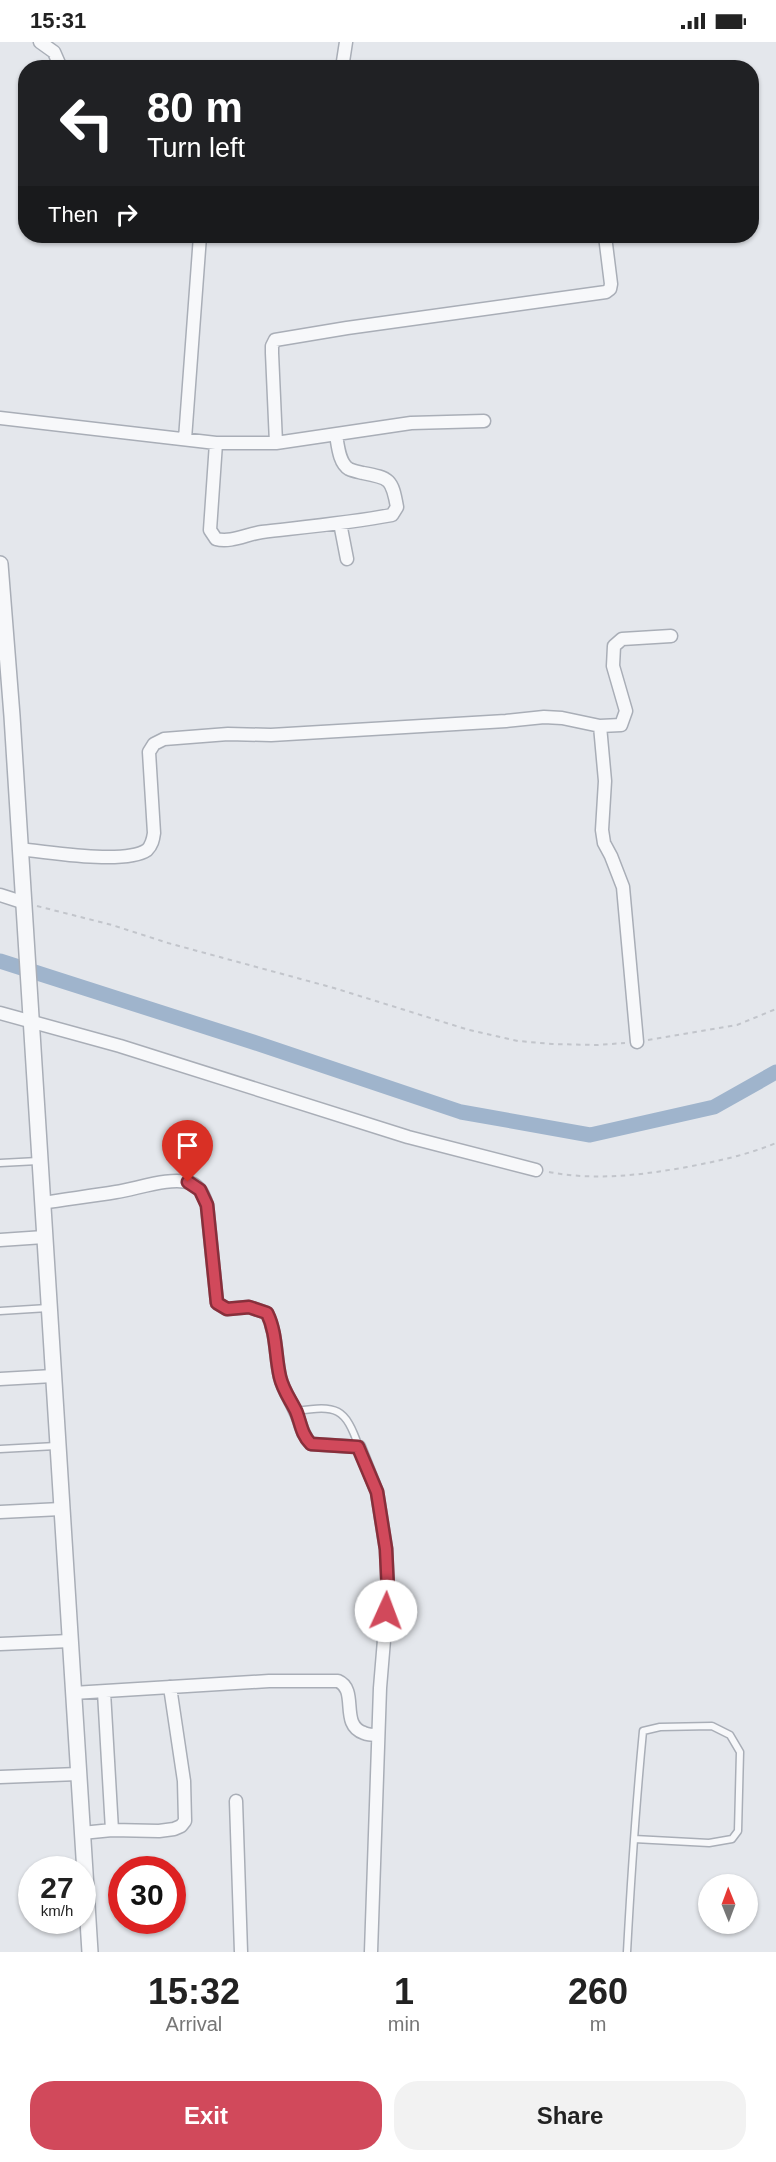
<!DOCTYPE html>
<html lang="en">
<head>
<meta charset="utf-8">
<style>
	body { margin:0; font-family:Arial,sans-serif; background:#f2f2f2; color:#222; height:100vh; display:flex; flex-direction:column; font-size:22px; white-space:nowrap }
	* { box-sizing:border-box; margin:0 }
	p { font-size:20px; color:#767676 }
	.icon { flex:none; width:33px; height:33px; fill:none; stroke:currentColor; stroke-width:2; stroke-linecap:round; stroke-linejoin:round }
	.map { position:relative; height:1910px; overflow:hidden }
	.drawer { display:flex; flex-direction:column; background:#fff; flex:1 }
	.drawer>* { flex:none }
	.top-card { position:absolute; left:18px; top:18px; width:741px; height:183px; border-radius:24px; box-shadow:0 2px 4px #0004; background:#202124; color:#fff; overflow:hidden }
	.needle { width:39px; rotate:359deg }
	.fabs { position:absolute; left:698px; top:1832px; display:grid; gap:12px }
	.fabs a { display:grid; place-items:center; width:60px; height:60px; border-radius:50%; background:#fff; box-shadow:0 2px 4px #0004; font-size:30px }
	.speed { position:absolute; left:18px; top:1814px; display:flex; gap:12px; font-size:30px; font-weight:700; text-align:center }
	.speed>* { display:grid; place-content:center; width:78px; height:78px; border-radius:50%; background:#fff; box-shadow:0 2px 4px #0004; line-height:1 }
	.speed small { font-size:15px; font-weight:400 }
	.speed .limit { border:9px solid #d22; background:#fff; color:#111 }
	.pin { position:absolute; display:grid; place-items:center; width:51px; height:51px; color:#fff; margin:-62px -26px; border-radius:50% 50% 50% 0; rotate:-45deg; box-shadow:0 0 6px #0007 }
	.pin .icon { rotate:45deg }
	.me { position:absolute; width:66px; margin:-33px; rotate:2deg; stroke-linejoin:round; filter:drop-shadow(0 0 4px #0008) }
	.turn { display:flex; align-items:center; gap:21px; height:126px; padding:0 30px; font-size:27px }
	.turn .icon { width:78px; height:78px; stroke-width:2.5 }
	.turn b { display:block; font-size:42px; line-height:51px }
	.then { display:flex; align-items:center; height:57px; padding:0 30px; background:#0003; gap:12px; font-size:22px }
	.eta { display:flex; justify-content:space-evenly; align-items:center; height:102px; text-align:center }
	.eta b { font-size:36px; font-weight:800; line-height:42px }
	.action { display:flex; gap:12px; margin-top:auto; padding:12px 30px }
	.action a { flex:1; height:69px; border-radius:24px; background:#d1495b; color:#fff; font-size:24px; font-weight:800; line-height:69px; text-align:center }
	.action a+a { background:#f2f2f2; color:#222 }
	.status { display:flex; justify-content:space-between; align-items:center; height:42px; padding:0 30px; background:#fff; direction:ltr }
	.status svg { height:16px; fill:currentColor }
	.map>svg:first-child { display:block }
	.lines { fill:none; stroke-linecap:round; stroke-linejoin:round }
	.canal { stroke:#9fb4cc; stroke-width:15 }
	.service-casing { stroke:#a9aeb7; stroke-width:9 }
	.minor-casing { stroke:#a9aeb7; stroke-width:15 }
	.tertiary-casing { stroke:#a9aeb7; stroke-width:18 }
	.path { stroke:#c2c5cb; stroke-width:2; stroke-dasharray:4.5 4.5; stroke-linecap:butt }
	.service { stroke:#f7f8fa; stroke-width:6 }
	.minor { stroke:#f7f8fa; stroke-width:12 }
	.tertiary { stroke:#f7f8fa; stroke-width:15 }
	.route-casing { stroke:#882f3b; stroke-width:15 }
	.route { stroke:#d1495b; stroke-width:10 }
</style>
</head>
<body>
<div class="status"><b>15:31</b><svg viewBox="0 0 49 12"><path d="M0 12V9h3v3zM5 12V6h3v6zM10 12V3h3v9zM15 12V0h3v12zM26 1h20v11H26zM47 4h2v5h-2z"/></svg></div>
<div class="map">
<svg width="776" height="1910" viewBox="0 0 776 1910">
	<rect width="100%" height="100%" fill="#e4e7ec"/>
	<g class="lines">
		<path class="canal" d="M0,919L253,1000L461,1070L590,1093L714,1065L776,1030"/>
		<defs>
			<path id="service" d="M0,1121L38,1119
				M0,1269L48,1266
				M296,1369C337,1363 345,1365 359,1405
				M0,1407L56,1404
				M627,1910C631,1836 636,1762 643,1689L660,1685L712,1684L730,1693L740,1710L738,1789L732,1797L709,1801L634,1797"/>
			<path id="minor" d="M40,0L54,10L61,26
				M342,26L346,0
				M0,376L216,401H276L411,381L484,379
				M185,397L200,194
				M216,401L210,488L216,497C231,501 247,492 262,490C305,485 349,481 392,473L397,465C392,437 390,436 363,431C359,430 353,429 349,427C339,421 338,404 336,393
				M276,401L272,311V304L275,298L347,286L606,250L610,247L611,242L605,194
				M340,481L347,517
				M600,684L621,683L626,669L613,624L614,604L622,597L671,594
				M20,807C47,810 125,823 147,808C152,803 153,798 154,791L149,710L154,702L164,697L228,692L271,693L506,679L544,675L562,676L600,684L605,739L602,788L604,801L611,814L623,845L637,1000
				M0,853L22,860
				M0,971L120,1004L408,1095L536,1128
				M42,1161C67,1157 92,1154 116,1150C137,1147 171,1134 191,1141C200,1144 204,1154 207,1163L217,1261L227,1267L249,1265L267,1271C277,1292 275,1314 280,1335C283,1348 290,1357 295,1369C301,1380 301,1392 311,1402L359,1405L377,1450L386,1507L388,1550L380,1646L371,1910
				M0,1198L44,1195
				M0,1337L53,1334
				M0,1470L61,1467
				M0,1602L70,1599
				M104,1650L112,1788
				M73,1651L269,1639H338C359,1648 339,1683 364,1691C368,1693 374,1693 378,1693
				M0,1735L78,1732
				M236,1759L241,1910
				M82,1791L112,1788L159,1789L174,1787L181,1784L185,1779L184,1739L170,1645"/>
			<path id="tertiary" d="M0,522L12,674L90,1910"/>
		</defs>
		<use href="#service" class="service-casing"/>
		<use href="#minor" class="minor-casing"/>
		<use href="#tertiary" class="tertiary-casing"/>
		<path class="path" d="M37,864L112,883L168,901L334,946L469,988L518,999L552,1002L597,1003L625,1001
			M648,998L737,983L776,967
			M549,1130C596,1139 641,1133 687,1125C718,1119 747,1113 776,1101"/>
		<use href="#service" class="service"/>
		<use href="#minor" class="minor"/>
		<use href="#tertiary" class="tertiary"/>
	</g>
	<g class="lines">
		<defs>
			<path id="route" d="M188,1140L200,1148L207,1163L217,1261L227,1267L249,1265L267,1271C277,1291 275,1314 280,1335C283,1348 290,1357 296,1369C301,1381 301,1392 311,1402L358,1405L377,1450L386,1507L388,1550L386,1569"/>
		</defs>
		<use href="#route" class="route-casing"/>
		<use href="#route" class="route"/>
	</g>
</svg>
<div class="fabs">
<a><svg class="needle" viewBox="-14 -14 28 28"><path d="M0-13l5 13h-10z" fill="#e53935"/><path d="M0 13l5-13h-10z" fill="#767676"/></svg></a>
</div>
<div class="speed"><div>27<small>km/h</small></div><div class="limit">30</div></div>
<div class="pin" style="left:188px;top:1140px;background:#d93025"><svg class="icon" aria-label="arrive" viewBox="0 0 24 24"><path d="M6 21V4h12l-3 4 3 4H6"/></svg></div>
<svg class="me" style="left:386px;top:1569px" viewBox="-20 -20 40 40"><circle r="19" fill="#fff"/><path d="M0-13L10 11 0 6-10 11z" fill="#d1495b"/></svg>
<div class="top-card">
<div class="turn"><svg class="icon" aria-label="left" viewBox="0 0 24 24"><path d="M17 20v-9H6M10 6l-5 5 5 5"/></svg><div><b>80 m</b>Turn left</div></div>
<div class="then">Then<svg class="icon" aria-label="right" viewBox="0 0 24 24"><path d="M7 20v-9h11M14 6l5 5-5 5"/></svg></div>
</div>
</div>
<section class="drawer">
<div class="eta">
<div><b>15:32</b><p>Arrival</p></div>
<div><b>1</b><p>min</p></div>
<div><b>260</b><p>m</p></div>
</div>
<div class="action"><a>Exit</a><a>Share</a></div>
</section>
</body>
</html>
